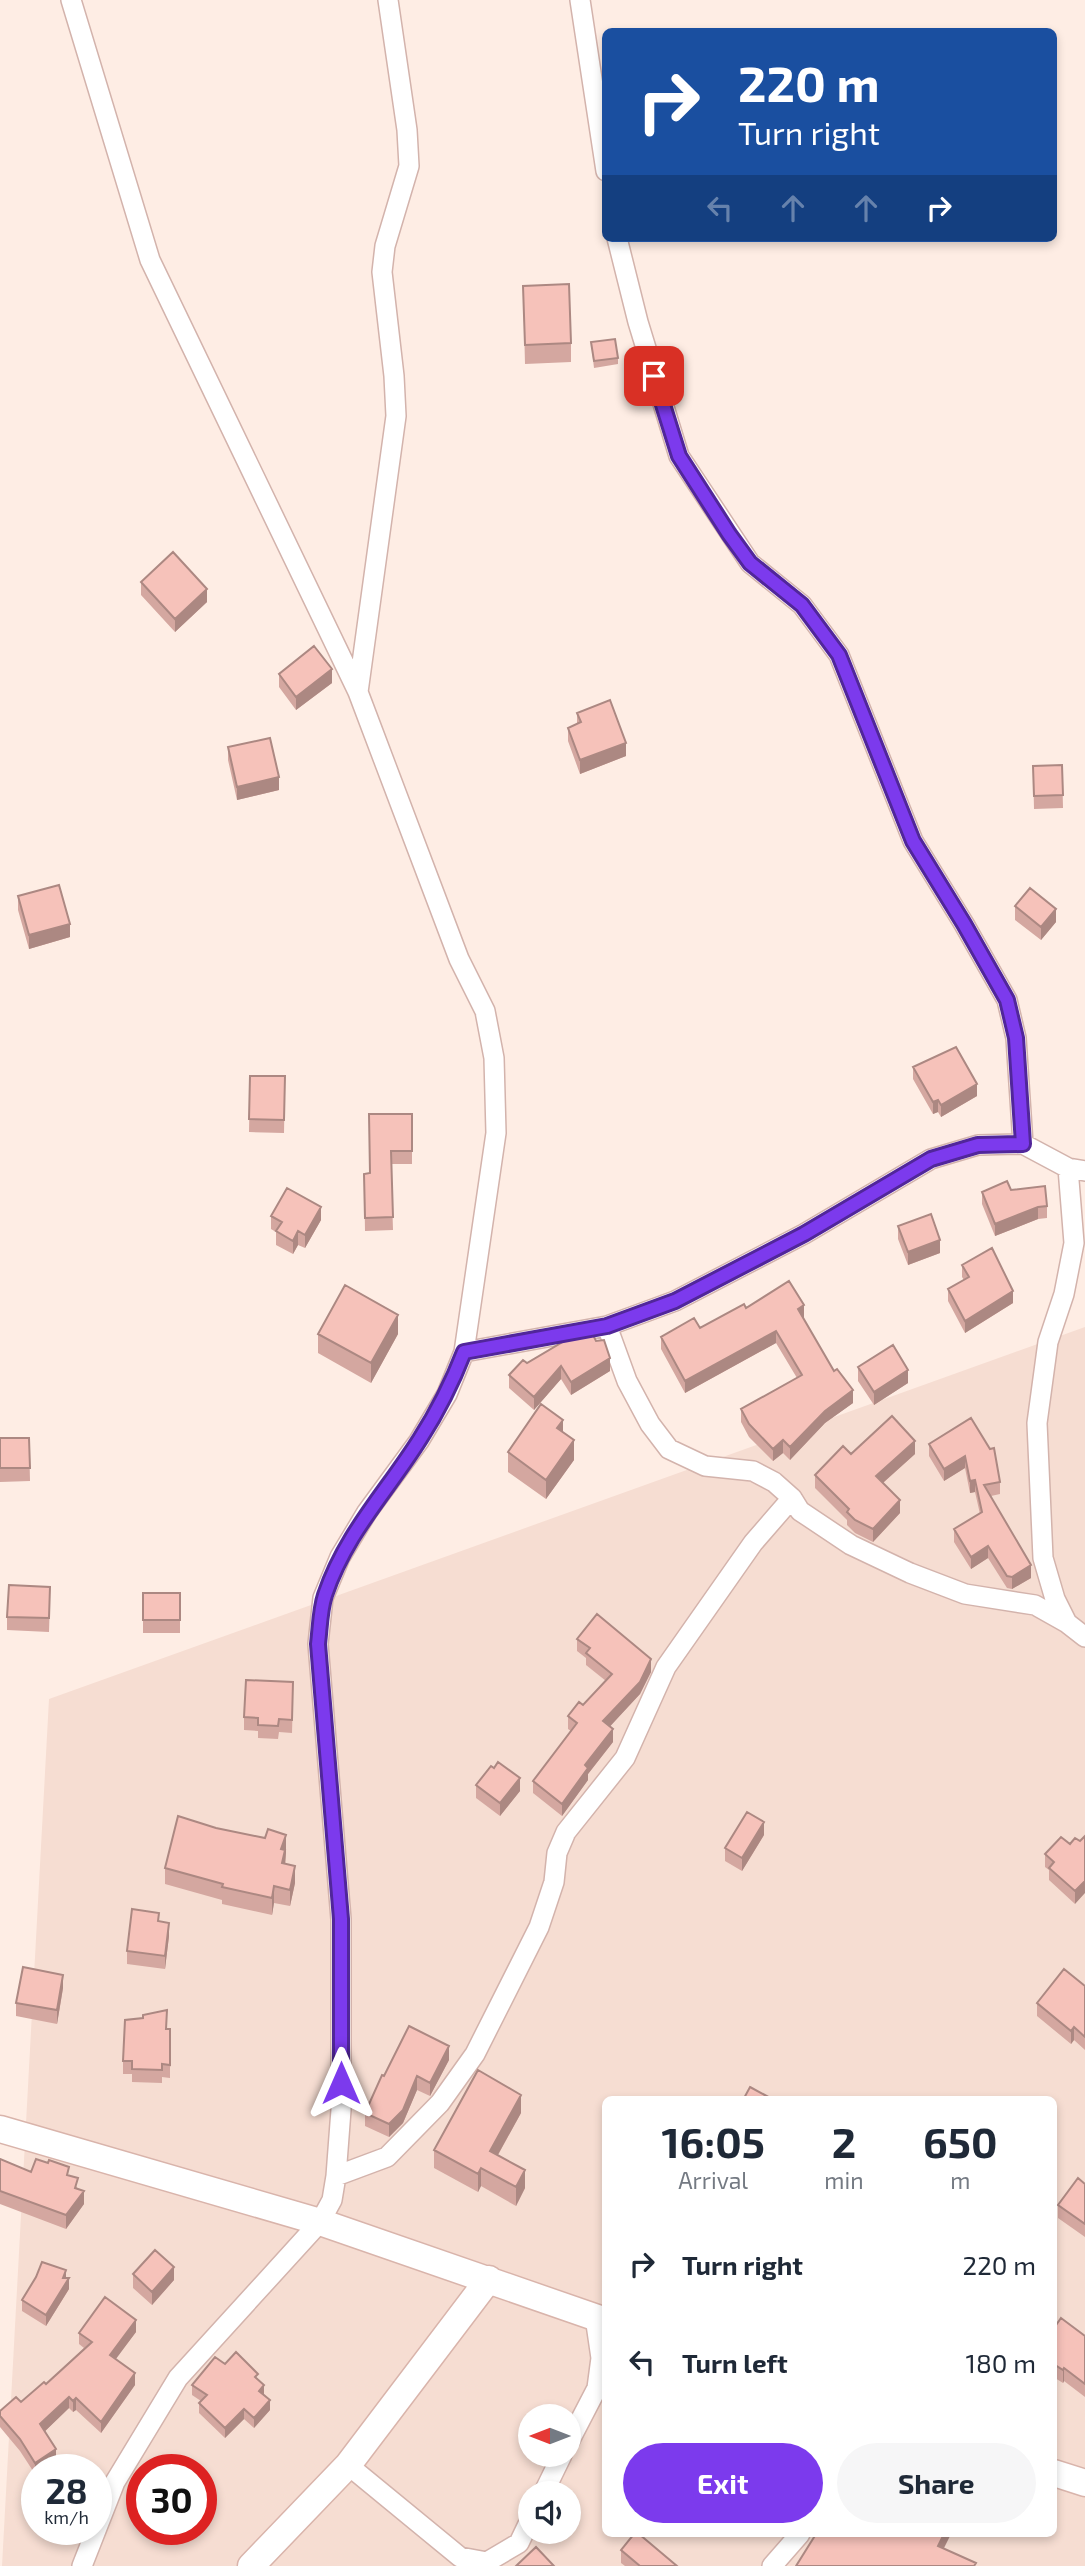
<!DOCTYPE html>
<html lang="en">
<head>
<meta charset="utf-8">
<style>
	body { margin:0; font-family:"Exo 2",sans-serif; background:#f6f6f7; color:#1f2937; height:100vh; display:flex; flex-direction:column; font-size:26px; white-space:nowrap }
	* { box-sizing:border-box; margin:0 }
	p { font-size:23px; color:#747a83 }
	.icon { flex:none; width:38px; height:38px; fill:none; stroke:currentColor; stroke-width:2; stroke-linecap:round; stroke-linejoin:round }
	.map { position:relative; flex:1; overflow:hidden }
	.side { position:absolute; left:602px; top:2096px; width:455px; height:441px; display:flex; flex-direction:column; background:#fff; border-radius:10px; box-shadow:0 4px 10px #0003 }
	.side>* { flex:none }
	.banner { position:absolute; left:602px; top:28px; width:455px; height:214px; border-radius:10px; box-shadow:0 4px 10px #0003; background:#1a4fa0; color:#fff; overflow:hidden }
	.needle { width:46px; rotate:270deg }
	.buttons { position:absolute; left:518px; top:2404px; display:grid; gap:14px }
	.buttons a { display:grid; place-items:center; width:63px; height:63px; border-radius:50%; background:#fff; box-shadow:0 4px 10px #0003; font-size:35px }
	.speed { position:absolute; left:21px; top:2454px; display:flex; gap:14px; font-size:35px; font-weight:700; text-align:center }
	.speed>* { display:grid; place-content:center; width:91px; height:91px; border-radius:50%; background:#fff; box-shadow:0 4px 10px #0003; line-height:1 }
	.speed small { font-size:18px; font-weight:400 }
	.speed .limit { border:10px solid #d22; background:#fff; color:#111 }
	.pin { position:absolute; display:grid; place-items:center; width:60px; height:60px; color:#fff; margin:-30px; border-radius:14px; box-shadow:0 4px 10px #0006 }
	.me { position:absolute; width:77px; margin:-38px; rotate:0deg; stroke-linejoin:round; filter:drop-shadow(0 0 5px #0008) }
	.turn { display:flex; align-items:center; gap:24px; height:147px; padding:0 21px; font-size:32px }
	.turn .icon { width:91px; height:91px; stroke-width:2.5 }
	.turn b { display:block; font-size:49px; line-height:60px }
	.lanes { display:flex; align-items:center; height:66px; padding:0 21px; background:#0003; justify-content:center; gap:35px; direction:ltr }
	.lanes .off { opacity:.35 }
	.eta { display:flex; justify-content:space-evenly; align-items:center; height:119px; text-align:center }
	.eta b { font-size:42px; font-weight:700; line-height:49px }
	.button { display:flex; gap:14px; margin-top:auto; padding:14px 21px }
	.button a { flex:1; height:80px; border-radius:42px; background:#7c3aed; color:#fff; font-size:28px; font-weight:700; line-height:80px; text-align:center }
	.button a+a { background:#f6f6f7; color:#1f2937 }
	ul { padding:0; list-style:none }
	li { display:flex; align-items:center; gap:21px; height:98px; padding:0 21px }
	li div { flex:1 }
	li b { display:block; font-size:26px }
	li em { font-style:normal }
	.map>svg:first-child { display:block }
	.residential { fill:#f6ddd2; fill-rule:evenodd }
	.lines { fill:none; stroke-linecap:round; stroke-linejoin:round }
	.street-casing { stroke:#d3b3ac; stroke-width:22 }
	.secondary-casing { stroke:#d9b4ab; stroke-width:29 }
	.street { stroke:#fff; stroke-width:19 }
	.secondary { stroke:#fff; stroke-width:26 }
	.wall { fill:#d4a7a0 }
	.shaded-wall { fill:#ac8882 }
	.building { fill:#f6c2ba; stroke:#ac8882; stroke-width:2 }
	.route-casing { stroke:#51269a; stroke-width:18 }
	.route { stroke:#7c3aed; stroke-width:12 }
</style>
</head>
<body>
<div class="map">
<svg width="1085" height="2566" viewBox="0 0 1085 2566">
	<rect width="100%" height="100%" fill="#feede4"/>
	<path class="residential" d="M1085,1327V2566H2L49,1699ZM606,2100H1054V2534H606ZM530,2417H569V2455H530ZM37,2469H96V2529H37ZM142,2469H201V2529H142ZM530,2494H569V2532H530Z"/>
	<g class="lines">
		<defs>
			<path id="street" d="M71,0L150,260L358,692L459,959L485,1011L494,1058L496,1133L464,1352L447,1394L419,1441L367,1512L340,1557L323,1598L318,1644L341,1919V2110L336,2176L332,2200L320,2222L178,2378L115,2482L82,2566
				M580,0L606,171
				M617,238L638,322L679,456L750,563L802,605L839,655L913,841L964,924L1007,1000L1016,1038L1023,1144
				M358,692L396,416L394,376L382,272L385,246L409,166L407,130L388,0
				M1068,1168L1074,1243L1064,1294L1048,1342L1037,1423L1043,1558L1055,1599L1067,1623L1085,1637
				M607,1326L627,1381L650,1424L669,1449L705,1466L753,1471L774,1482L792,1498L800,1511L851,1545L910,1573L965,1594L1035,1605L1067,1623
				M464,1352L607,1326L675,1301L804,1234L931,1159L978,1145L1023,1144L1068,1168L1085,1171
				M336,2176L387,2157L440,2103L475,2054L539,1927L554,1882L557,1853L566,1832L625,1758L666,1667L753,1543L792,1498
				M569,2442L597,2388L601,2358L595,2317
				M348,2465L460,2557L487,2562L519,2543L530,2520
				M543,2494L562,2455
				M772,2566L800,2534"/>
			<path id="secondary" d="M0,2129L320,2222L606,2321
				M1054,2473L1085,2483
				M251,2566L348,2465L489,2279"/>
		</defs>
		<use href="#street" class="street-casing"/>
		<use href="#secondary" class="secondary-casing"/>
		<use href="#street" class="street"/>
		<use href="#secondary" class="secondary"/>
	</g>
	<path class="wall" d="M523,286L571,343V362L525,364Z
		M591,342L618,358V364L594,368Z
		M141,582L207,602L175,632L141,595Z
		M279,674L332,683L296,710L279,687Z
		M577,713L626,756L580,774L568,741V728L577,724Z
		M228,747L279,790L237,800L228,760Z
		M1062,765L1063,808L1034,809L1033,766Z
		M18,896L70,937L29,949L18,910Z
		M1015,906L1056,922L1041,940L1015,920Z
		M913,1067L977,1096L941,1117L938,1112L933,1114L913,1079Z
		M250,1076H285L284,1133L249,1132Z
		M412,1114V1164H391L393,1230L365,1231L364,1174L369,1173Z
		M1011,1190L1047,1206V1218L1038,1219L995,1236L982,1204V1192Z
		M271,1216L321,1220L305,1248L298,1245L293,1254L276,1245V1232L271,1229Z
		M898,1226L940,1253L908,1265L898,1239Z
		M962,1265L1013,1303L965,1333L948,1301V1289L964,1280L962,1277Z
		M746,1308L804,1318H803L853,1403L825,1423L790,1460L783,1453L773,1461L749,1437L741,1422V1409L797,1378L776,1343L685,1393L661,1349V1337L700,1328Z
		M318,1334H398L371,1383L318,1353Z
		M595,1338L610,1371L571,1395L561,1379L534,1410L509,1388V1375L527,1363Z
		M858,1367L908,1383L874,1405L858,1381Z
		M971,1418L1000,1482V1494L991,1496L1031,1578L1012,1589L1007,1588L988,1558L971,1569L954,1542V1529L980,1514L975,1492L970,1493L965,1468L944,1481L929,1456V1444Z
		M563,1432L574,1460L546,1499L508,1472V1452Z
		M0,1438H29L30,1481L0,1482Z
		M851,1454H915L883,1483L900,1513L873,1542L855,1533L847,1525V1520L815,1488V1475Z
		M143,1593H180V1633H143Z
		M50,1600L49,1632L7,1630V1617Z
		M577,1639L651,1672L640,1694L610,1726L613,1742L588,1774V1780L562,1816L533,1793V1781L571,1731L568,1729V1716L583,1705L606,1681L586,1665V1658L577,1651Z
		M293,1695L292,1733L279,1732L278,1739L258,1738V1731L244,1730V1717Z
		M476,1785L520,1791L500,1816L476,1798Z
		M764,1835L742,1871L725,1861V1848Z
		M1075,1838V1904L1049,1880V1870L1045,1867V1854L1070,1844Z
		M286,1852L285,1864L295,1883L290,1906L274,1903L272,1915L222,1904V1900L165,1884V1868Z
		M159,1921L169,1936L165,1969L127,1964V1951Z
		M1085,1986V2050L1074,2040L1071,2044L1037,2016V2003Z
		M63,1988L57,2024L16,2016V2003Z
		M167,2029H170V2078L162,2077V2083L132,2082V2074H123V2061Z
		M449,2060L430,2096L417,2090L403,2123L389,2137L365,2126V2113L384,2076Z
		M521,2113L498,2155L525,2188L516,2206L481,2186L478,2192L434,2168V2150Z
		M0,2159L31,2172L69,2175L78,2189L84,2204L66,2229L0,2204Z
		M1085,2184V2237L1058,2218V2205Z
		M133,2274L174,2280L152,2305L133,2288Z
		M66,2278L69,2289L46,2326L22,2311V2300Z
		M1054,2328L1085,2336V2397L1064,2381L1063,2383L1055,2378L1054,2380Z
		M136,2332L115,2359L135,2385L101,2433L76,2410L73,2412L69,2408L45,2431L56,2461L43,2469H37V2473L35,2474L20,2451L0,2427V2411L21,2402L46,2384L84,2348L79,2344V2333Z
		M225,2364L258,2379L270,2410L254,2428L244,2419L225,2438L199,2413V2403L201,2401L192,2395V2385Z
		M621,2550L677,2566H625L621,2563Z"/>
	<path class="shaded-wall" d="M207,589V602L175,632V619Z
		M332,669V683L296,710V697Z
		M626,743V756L580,774V760Z
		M279,777V790L237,800V787Z
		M1056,909V922L1041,940V927Z
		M70,924V937L29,949V935Z
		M977,1084V1096L941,1117V1105Z
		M938,1100V1112L933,1114V1102Z
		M321,1207V1220L305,1248V1235Z
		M1038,1207V1219L995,1236V1224Z
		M298,1231V1245L293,1254V1241Z
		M940,1240V1253L908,1265V1252Z
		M1013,1291V1303L965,1333V1321Z
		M804,1305V1318L798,1322V1309Z
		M398,1315V1334L371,1383V1363Z
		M776,1331V1343L685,1393V1381Z
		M610,1358V1371L571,1395V1382Z
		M561,1366V1379L534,1410V1397Z
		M908,1370V1383L874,1405V1392Z
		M853,1390V1403L825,1423L790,1460V1447L825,1411Z
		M563,1420V1439L557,1428Z
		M574,1440V1460L546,1499V1480Z
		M783,1440V1453L773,1461V1449Z
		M915,1441V1454L876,1489V1476Z
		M965,1456V1468L944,1481V1469Z
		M975,1480V1492L970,1493V1481Z
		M900,1500V1513L873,1542V1529Z
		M988,1546V1558L971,1569V1557Z
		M1031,1565V1578L1012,1589V1577Z
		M651,1659V1672L640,1694L603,1734V1721Z
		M613,1729V1742L588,1774V1780L562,1816V1804L585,1765Z
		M520,1778V1791L500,1816V1803Z
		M764,1822V1835L742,1871V1858Z
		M286,1835V1852L285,1866L282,1863L281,1849Z
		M295,1866V1883L290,1906V1890Z
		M1085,1881V1893L1075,1904V1891Z
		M274,1886V1903L272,1915V1898Z
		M169,1923V1936L165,1969V1956Z
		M63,1975V1988L57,2024V2010Z
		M1074,2027V2040L1071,2044V2031Z
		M449,2046V2060L430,2096V2083Z
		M417,2076V2090L403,2123L389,2137V2124Z
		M521,2095V2113L490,2169V2151Z
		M481,2168V2186L478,2192V2174Z
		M525,2170V2188L516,2206V2187Z
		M84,2191V2204L66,2229V2215Z
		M174,2267V2280L152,2305V2292Z
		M66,2270V2281L69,2278V2289L46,2326V2315L63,2278Z
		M136,2320V2332L110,2367V2355Z
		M1055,2365V2378L1054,2380V2367Z
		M1064,2368V2381L1063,2383V2370Z
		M135,2373V2385L101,2433V2422Z
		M264,2385V2395L259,2401V2391Z
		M69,2397V2408L40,2436V2424Z
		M76,2398V2410L73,2412V2401Z
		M270,2400V2410L254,2428V2418Z
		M244,2409V2419L225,2438V2428Z
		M56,2449V2461L43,2469H37V2473L35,2474V2463Z
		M944,2534H951L938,2560V2546Z"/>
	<path class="building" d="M569,284L571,343L525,345L523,286Z
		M615,339L618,358L594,361L591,342Z
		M173,552L207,589L175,619L141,582Z
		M314,646L332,669L296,697L279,674Z
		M610,700L626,743L580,760L568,728L581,722L577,713Z
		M270,738L279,777L237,787L228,747Z
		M1062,765L1063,795L1034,796L1033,766Z
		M59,885L70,924L29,935L18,896Z
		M1030,888L1056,909L1041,927L1015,906Z
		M956,1047L977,1084L941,1105L938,1100L933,1102L913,1067Z
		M250,1076H285L284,1120L249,1119Z
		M369,1114H412V1151H391L393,1217L365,1218L364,1174L370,1173Z
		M1007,1181L1011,1190L1045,1186L1047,1206L1038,1207L995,1224L982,1192Z
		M287,1188L321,1207L305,1235L298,1231L293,1241L276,1231L282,1222L271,1216Z
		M931,1214L940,1240L908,1252L898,1226Z
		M992,1248L1013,1291L965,1321L948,1289L969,1277L962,1265Z
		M789,1281L804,1305L798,1309L834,1371L837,1369L853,1390L825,1411L790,1447L783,1440L773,1449L749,1424L741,1409L802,1375L776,1331L685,1381L661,1337L694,1318L700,1328L744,1304L746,1308Z
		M345,1285L398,1315L371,1363L318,1334Z
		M595,1327L588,1335L592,1333L596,1341L604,1340L610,1358L571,1382L561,1366L534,1397L509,1375L523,1360L527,1363L583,1330Z
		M893,1345L908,1370L874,1392L858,1367Z
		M541,1404L563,1420L557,1428L574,1440L546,1480L508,1452Z
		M892,1416L915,1441L876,1476L900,1500L873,1529L855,1520L847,1512L849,1509L815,1475L843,1446L851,1454Z
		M971,1418L990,1449L994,1448L1000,1482L984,1485L1031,1565L1012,1577L1007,1576L988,1546L971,1557L954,1529L982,1512L975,1480L970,1481L965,1456L944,1469L929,1444Z
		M0,1438H29L30,1468H0Z
		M9,1585L50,1587L49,1618L7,1617Z
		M143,1593H180V1620H143Z
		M597,1614L651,1659L640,1682L603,1721L613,1729L585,1765L588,1768L562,1804L533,1781L577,1723L568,1716L579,1702L583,1705L612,1674L586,1653L590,1648L577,1639Z
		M246,1680L293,1682L292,1720L279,1719L278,1726L258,1725V1718L244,1717Z
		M498,1762L520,1778L500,1803L476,1785L491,1766L494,1768Z
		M747,1812L764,1822L742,1858L725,1848Z
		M178,1816L216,1828L265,1838L268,1829L286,1835L281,1849L285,1850L282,1863L295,1866L290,1890L274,1886L272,1898L222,1887L223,1884L165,1868Z
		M1085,1836V1881L1075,1891L1049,1868L1054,1862L1045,1854L1061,1837L1070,1844L1075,1838L1080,1841Z
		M132,1909L159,1913L158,1921L169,1923L165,1956L127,1951Z
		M23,1967L63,1975L57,2010L16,2003Z
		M1064,1969L1085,1986V2037L1074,2027L1071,2031L1037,2003Z
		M167,2010L166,2029H170V2065L162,2064V2070L132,2069V2061H123L125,2020L143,2018V2015Z
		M409,2026L449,2046L430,2083L417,2076L403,2110L389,2124L365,2113L382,2075L384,2076Z
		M478,2070L521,2095L490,2151L525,2170L516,2187L481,2168L478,2174L434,2150Z
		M750,2087L774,2100H743Z
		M0,2159L31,2172L36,2159L48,2163L49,2160L69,2167L67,2175L78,2178L75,2188L84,2191L66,2215L0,2191Z
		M1078,2178L1085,2184V2224L1058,2205Z
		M155,2250L174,2267L152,2292L133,2274Z
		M42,2262L66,2270L63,2278H69L46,2315L22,2300L36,2277Z
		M105,2297L136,2320L110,2355L135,2373L101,2422L76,2398L73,2401L69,2397L40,2424L56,2449L35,2463L20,2439L0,2416V2411L16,2397L21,2402L44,2382L46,2384L92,2342L79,2333Z
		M1061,2318L1085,2336V2384L1064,2368L1063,2370L1055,2365L1054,2367V2328Z
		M236,2352L258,2374L255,2377L264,2385L259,2391L270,2400L254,2418L244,2409L225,2428L199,2403L207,2395L192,2385L215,2357L225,2364Z
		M634,2534H639L677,2566H640L621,2550Z
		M816,2534H944L938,2546L976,2563L974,2566H796Z
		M536,2547L554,2566H516Z"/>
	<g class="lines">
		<defs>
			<path id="route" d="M341,2083V1919L318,1644C320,1628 320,1610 325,1595C346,1533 386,1493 420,1439C438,1411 452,1383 464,1352L607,1326L675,1301L804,1234L931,1159L978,1145L1023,1144L1016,1038L1007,1000L964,924L913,841L839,655L802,605L750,563L729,534L679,456L654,376"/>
		</defs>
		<use href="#route" class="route-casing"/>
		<use href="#route" class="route"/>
	</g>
</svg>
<div class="buttons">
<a><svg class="needle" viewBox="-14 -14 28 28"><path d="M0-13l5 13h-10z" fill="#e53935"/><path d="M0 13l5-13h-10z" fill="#747a83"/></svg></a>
<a><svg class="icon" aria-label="sound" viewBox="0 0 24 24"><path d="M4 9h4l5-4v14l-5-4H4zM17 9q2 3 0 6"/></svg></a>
</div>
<div class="speed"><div>28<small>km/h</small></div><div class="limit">30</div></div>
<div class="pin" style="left:654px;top:376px;background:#d93025"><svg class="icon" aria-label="arrive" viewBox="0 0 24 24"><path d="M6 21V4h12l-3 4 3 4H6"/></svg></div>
<svg class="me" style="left:341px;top:2083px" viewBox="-20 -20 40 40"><path d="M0-17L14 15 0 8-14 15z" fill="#7c3aed" stroke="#fff" stroke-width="4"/></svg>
<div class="banner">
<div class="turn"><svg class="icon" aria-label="right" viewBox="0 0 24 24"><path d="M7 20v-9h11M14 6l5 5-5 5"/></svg><div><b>220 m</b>Turn right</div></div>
<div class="lanes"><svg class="icon off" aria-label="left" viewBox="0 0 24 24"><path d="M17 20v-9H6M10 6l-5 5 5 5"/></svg><svg class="icon off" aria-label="ahead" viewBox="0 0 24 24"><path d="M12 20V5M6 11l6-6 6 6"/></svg><svg class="icon off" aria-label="ahead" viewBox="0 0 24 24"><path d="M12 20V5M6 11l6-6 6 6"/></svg><svg class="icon" aria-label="right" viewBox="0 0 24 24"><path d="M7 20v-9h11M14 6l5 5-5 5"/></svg></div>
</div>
<section class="side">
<div class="eta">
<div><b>16:05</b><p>Arrival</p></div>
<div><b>2</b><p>min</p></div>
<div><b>650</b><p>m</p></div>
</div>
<ul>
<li><svg class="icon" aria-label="right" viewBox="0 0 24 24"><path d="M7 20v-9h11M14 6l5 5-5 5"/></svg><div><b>Turn right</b></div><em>220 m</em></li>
<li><svg class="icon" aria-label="left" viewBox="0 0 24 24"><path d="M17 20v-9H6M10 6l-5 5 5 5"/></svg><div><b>Turn left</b></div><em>180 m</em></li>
</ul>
<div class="button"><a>Exit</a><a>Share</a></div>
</section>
</div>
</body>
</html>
